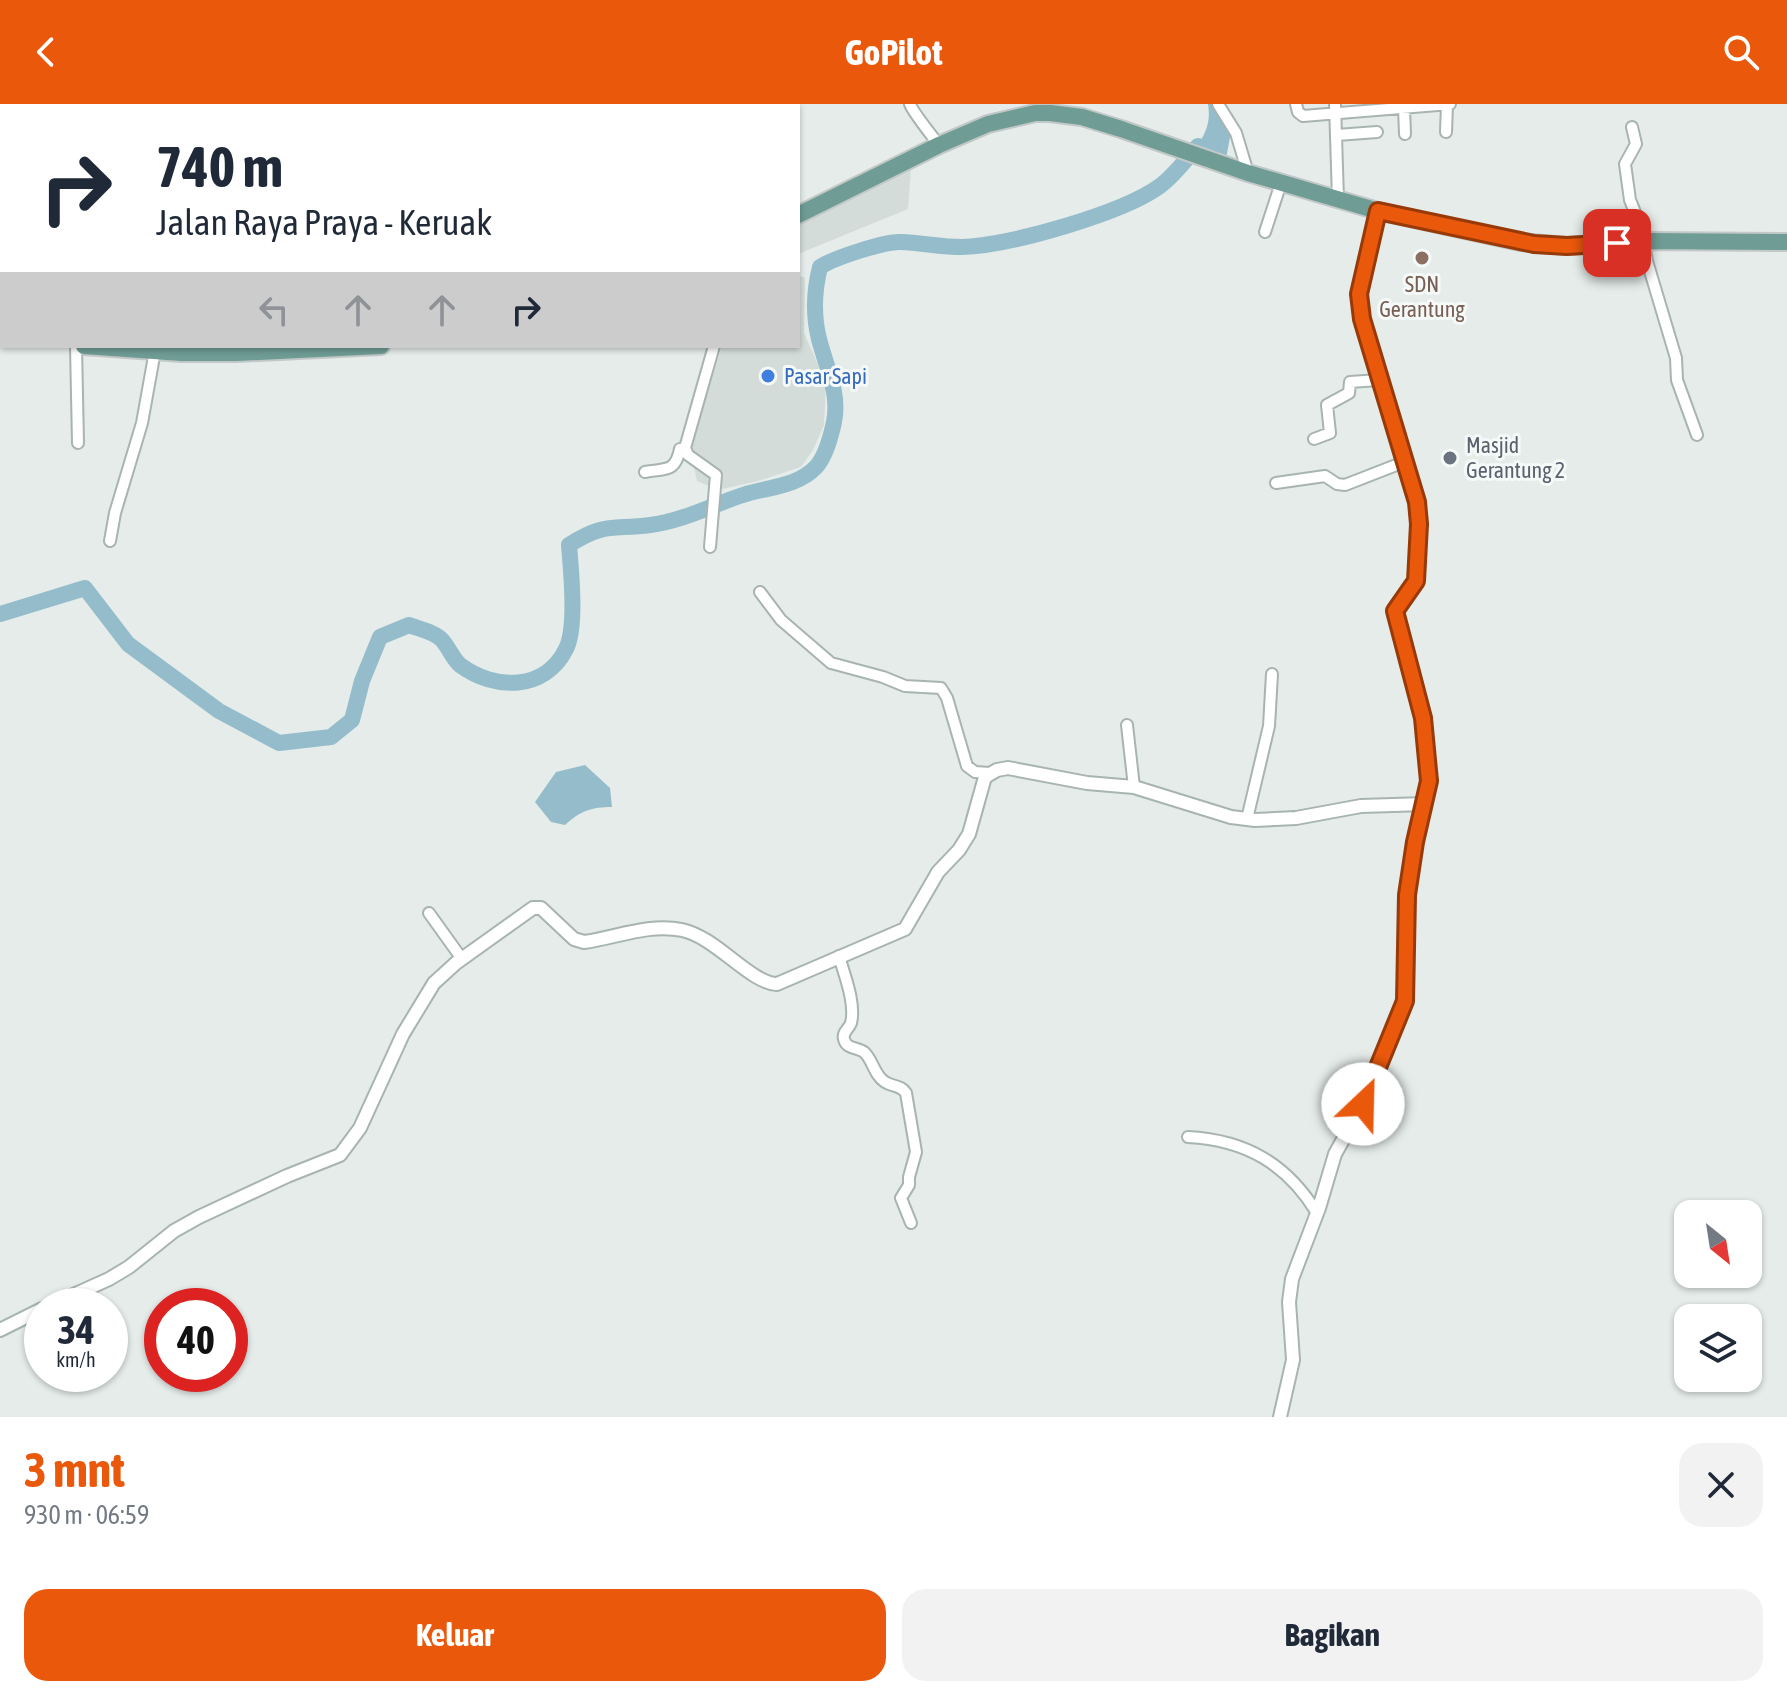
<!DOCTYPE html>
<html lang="id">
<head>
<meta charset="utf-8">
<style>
	body { margin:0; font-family:"Asap Condensed",sans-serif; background:#f2f2f3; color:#1f2937; height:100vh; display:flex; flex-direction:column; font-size:30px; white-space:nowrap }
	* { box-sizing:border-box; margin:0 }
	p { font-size:26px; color:#747a83 }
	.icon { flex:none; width:44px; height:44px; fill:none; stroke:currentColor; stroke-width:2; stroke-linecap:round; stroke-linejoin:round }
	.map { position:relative; height:1313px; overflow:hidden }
	.details { display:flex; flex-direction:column; background:#fff; flex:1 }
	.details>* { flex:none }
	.banner { position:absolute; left:0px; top:0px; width:800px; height:244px; box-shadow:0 2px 6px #0004; background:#fff; color:#1f2937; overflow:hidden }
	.needle { width:52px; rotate:150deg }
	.fabs { position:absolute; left:1674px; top:1096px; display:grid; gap:16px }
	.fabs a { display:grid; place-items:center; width:88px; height:88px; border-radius:16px; background:#fff; box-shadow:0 2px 6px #0004; font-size:40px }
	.speed { position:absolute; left:24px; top:1184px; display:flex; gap:16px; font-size:40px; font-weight:700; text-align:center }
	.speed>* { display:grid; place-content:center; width:104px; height:104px; border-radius:50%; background:#fff; box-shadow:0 2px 6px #0004; line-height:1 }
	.speed small { font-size:20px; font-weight:400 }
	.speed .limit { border:12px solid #d22; background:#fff; color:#111 }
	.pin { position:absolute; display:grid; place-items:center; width:68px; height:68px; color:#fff; margin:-34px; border-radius:16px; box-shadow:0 4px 12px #0006 }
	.me { position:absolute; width:88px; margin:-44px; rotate:24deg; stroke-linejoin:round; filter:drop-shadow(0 0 6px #0008) }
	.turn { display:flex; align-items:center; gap:28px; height:168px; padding:0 24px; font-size:36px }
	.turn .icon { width:104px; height:104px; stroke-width:2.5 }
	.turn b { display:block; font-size:56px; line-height:68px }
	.lanes { display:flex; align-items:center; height:76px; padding:0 24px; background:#0003; justify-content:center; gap:40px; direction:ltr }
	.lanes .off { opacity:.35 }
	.round { display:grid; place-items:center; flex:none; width:84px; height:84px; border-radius:24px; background:#f2f2f3 }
	.headline { display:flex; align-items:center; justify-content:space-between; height:136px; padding:0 24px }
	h1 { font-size:48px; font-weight:700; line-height:60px; color:#ea580c }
	.button { display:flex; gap:16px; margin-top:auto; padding:16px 24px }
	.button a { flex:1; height:92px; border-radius:24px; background:#ea580c; color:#fff; font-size:32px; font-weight:700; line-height:92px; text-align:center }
	.button a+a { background:#f2f2f3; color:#1f2937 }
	header { display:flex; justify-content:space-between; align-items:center; height:104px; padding:0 24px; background:#ea580c; color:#fff; font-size:36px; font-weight:700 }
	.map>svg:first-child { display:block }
	.built { fill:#d3dcd9 }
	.water { fill:#94bcca }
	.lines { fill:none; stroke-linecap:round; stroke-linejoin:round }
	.river { stroke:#94bcca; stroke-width:16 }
	.minor-casing { stroke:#a8b4b1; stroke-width:14 }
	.tertiary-casing { stroke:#a8b4b1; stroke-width:16 }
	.primary-casing { stroke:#c2c8c7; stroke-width:20 }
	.minor { stroke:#fff; stroke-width:10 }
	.tertiary { stroke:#fff; stroke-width:12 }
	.primary { stroke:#6f9c95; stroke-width:16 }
	.route-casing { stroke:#983908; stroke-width:20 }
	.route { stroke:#ea580c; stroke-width:14 }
	.education-dot { fill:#8d6e63; stroke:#f5f9f8; stroke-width:3 }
	.shop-dot { fill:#3f7fe0; stroke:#f5f9f8; stroke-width:3 }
	.worship-dot { fill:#6b7280; stroke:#f5f9f8; stroke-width:3 }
	.labels { text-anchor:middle; stroke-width:6; stroke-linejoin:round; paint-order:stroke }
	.education-label { font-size:22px; fill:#785e54; stroke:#f5f9f8 }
	.shop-label { font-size:22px; fill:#366cbe; stroke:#f5f9f8; text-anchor:start }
	.worship-label { font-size:22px; fill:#5b616d; stroke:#f5f9f8; text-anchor:start }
</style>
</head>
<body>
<header><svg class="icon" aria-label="back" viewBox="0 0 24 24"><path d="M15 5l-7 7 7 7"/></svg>GoPilot<svg class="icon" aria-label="search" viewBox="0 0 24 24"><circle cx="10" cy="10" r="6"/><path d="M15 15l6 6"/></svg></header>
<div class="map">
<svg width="1787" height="1313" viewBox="0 0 1787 1313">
	<rect width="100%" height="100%" fill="#e5ecea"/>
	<path class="built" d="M911,63L908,105L798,150V116Z
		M798,171L805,174L804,229L826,279L824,321L813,346L801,363L758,377L718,386L697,377L690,345L722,242H798Z"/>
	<path class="water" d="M1208,0H1217L1232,22L1226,55L1196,44C1206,29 1211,18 1208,0Z
		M585,661L610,684L612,703C592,703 580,707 565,721L551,718L535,698L556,668Z"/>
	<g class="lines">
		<path class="river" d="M0,510L85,484L128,540L219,607L279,639L331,633L352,616L362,577L380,533L409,521C419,525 435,528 442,536C449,544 453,555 460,561C495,587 545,587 566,545C577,524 571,466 569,441C604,418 613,426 650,421C683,417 712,401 743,391C767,383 797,383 816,363C826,352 831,332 834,318C840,289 826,263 819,235C813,211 814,187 820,163C834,154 885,137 901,138C922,139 942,143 962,143C1009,142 1123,109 1160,82C1174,72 1186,55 1198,42"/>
		<defs>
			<path id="minor" d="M910,0C912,7 932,32 939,41
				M1218,0L1236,29L1248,69
				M1296,0L1298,8L1303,12L1450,0
				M1335,0L1338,95
				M341,2L342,0
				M1404,3L1405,30
				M1632,23L1636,40L1625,60L1630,96L1641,123L1647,157L1676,254L1677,276L1697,331
				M1446,28L1447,1
				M1337,31L1377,28
				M1265,128L1281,79
				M76,242L78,339
				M1314,335L1330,329L1327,301L1349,289L1350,278L1379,276
				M645,368C666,364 675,369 680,345L685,344
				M1276,379L1325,372L1337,380L1345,381L1404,358
				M110,437L115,409L142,319L155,247
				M710,443L716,371L688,351L685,344L714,242
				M760,488L781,516L831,559L883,573L905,582L941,584L947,594L967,662L975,668L990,669
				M1127,621L1134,683
				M1247,715L1269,622L1272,570
				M429,809L462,855
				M839,852C844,870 856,899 851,919C849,925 842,928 844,935C846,945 857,943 864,948C873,956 874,971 885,978C893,983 901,981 906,989L916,1048L909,1073V1081L901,1094L911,1119
				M1188,1033C1246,1036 1287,1060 1317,1109"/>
			<path id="tertiary" d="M49,1202L109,1175L129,1163L174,1127L199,1113L287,1072L340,1051L360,1024L403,930L434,879L456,859L533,804H541L574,835L584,838C615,834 649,819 682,826C716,833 750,879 777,880L905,825L938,768L959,746L969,730L985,673L997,666L1008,664L1087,679L1134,683L1231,713L1255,716L1296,714L1361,702L1425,700
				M0,1226L42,1205
				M1280,1313L1293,1256L1289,1198L1292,1175L1319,1104L1335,1050L1363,1000L1385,950L1401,909L1407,885V791L1415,738L1429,677L1423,614L1395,507L1399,499L1416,477L1419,420L1415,390L1379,276L1360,203V181L1378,107"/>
			<path id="primary" d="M798,111L939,41L988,20L1035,9H1050L1082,13L1121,25L1248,69L1378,107L1520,138L1567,142L1645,137L1787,138
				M0,233H2
				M84,242L182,249H237L381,242"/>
		</defs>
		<use href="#minor" class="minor-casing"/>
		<use href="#tertiary" class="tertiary-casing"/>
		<use href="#primary" class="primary-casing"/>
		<use href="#minor" class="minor"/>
		<use href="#tertiary" class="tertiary"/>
		<use href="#primary" class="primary"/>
	</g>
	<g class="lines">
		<defs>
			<path id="route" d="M1363,1000L1405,897L1407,791L1415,738L1429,677L1423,614L1395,507L1416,477L1419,420L1417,398L1362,215L1359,190L1378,107L1534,140L1567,142L1617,139"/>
		</defs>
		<use href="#route" class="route-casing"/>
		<use href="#route" class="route"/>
	</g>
	<circle class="education-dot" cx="1422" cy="154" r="8"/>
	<circle class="shop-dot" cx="768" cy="272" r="8"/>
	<circle class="worship-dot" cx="1450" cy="354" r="8"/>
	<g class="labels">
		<g class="education-label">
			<text x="1422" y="188">SDN<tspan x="1422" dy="25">Gerantung</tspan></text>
		</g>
		<g class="shop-label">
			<text x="784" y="280">Pasar Sapi</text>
		</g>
		<g class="worship-label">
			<text x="1466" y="349">Masjid<tspan x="1466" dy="25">Gerantung 2</tspan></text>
		</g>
	</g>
</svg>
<div class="fabs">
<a><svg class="needle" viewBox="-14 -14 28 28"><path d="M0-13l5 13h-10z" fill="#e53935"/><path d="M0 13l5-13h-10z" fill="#747a83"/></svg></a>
<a><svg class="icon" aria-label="layers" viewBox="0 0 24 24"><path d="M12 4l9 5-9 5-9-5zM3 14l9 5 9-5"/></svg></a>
</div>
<div class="speed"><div>34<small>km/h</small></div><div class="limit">40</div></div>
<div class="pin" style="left:1617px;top:139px;background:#d93025"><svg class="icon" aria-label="arrive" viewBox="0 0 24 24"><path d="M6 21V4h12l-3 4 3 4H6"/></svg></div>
<svg class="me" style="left:1363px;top:1000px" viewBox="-20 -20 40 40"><circle r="19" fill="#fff"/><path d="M0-13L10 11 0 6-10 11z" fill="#ea580c"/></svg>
<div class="banner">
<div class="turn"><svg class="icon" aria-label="right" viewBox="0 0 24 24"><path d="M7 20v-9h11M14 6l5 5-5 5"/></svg><div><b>740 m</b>Jalan Raya Praya - Keruak</div></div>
<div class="lanes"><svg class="icon off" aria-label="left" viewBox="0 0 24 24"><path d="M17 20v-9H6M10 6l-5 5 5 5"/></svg><svg class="icon off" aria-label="ahead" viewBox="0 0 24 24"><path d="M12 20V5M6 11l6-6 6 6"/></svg><svg class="icon off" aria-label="ahead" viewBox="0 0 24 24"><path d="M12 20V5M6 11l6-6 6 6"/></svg><svg class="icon" aria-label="right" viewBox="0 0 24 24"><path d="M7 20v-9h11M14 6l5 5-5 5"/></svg></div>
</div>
</div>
<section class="details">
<div class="headline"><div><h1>3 mnt</h1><p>930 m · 06:59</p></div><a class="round"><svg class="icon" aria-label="close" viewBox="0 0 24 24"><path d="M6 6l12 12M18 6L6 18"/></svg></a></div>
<div class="button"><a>Keluar</a><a>Bagikan</a></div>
</section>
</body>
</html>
